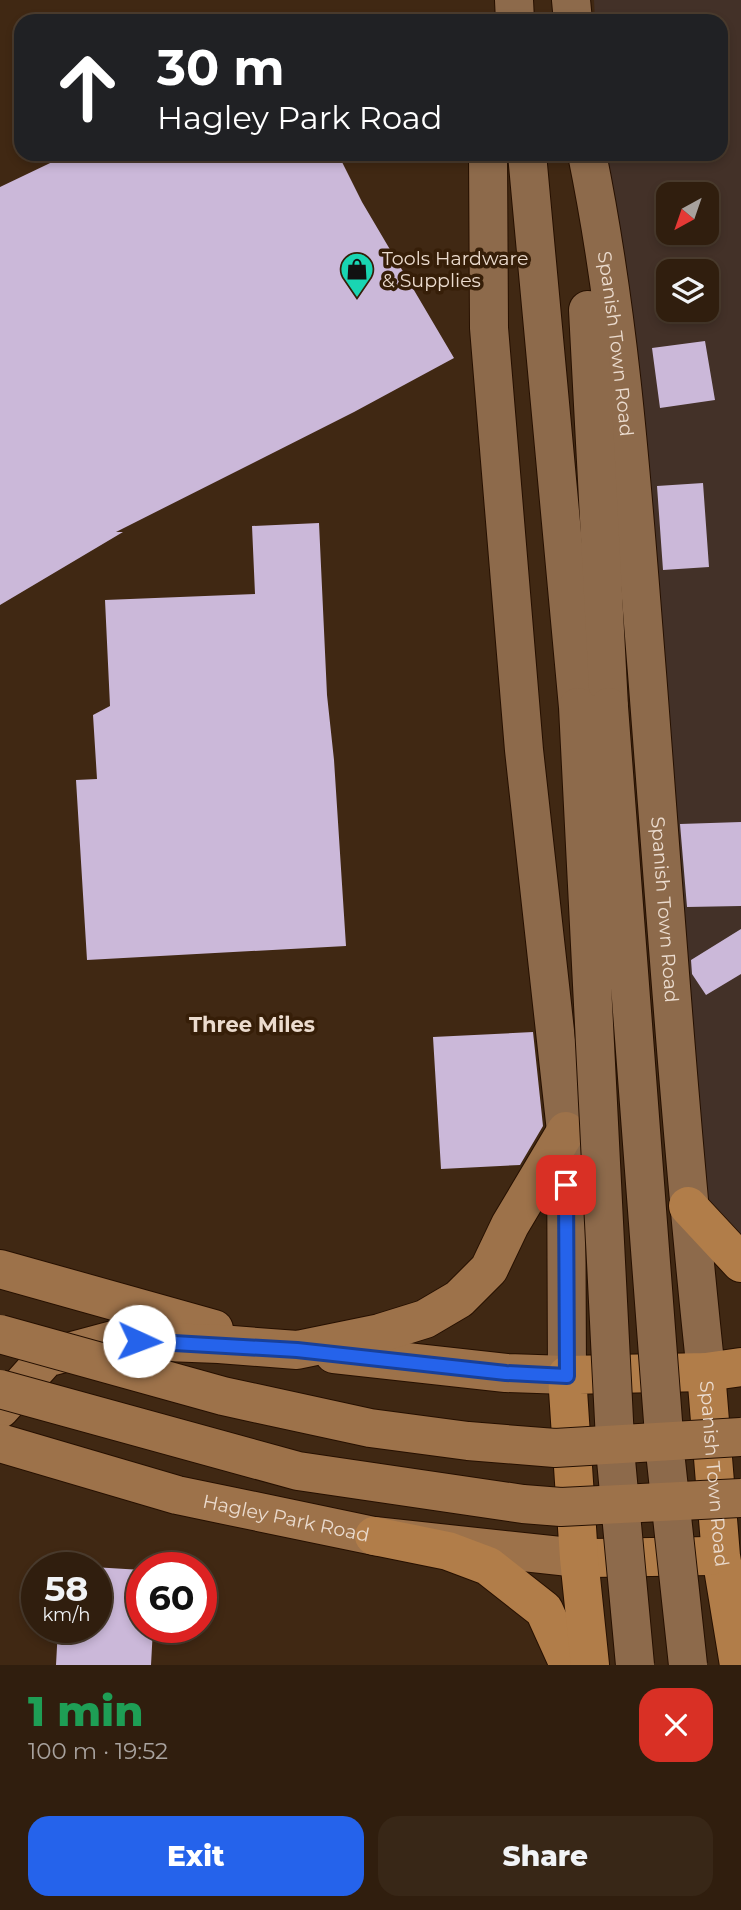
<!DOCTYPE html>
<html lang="en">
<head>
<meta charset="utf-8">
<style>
	body { margin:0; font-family:Montserrat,sans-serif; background:#382717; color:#f1f3f6; height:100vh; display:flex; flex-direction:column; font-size:26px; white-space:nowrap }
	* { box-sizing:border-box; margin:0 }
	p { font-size:23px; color:#a8a29e }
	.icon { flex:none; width:38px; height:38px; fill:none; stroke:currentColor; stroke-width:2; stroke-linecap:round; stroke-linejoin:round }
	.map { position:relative; height:1665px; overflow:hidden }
	.panel { display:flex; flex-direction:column; background:#301e0e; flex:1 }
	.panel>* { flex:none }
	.top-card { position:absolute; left:14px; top:14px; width:714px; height:147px; border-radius:21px; box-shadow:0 4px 10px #0003,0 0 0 2px #4b3c2e; background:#202124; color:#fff; overflow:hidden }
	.needle { width:46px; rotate:220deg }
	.controls { position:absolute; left:656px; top:182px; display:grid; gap:14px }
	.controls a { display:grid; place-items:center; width:63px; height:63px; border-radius:14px; background:#301e0e; box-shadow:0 4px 10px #0003,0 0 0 2px #4b3c2e; font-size:35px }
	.speed { position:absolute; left:21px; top:1552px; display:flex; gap:14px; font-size:35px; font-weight:700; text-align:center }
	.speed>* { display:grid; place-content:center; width:91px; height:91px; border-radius:50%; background:#301e0e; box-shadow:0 4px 10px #0003,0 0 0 2px #4b3c2e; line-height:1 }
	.speed small { font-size:18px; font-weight:400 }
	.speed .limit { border:10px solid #d22; background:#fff; color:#111 }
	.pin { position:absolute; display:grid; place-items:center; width:60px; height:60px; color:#fff; margin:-30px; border-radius:14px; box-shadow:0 4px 10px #0006 }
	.me { position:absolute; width:77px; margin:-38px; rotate:92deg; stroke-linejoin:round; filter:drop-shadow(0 0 5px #0008) }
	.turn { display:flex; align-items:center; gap:24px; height:147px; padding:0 28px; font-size:32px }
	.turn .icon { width:91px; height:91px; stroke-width:2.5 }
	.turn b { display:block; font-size:49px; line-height:60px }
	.round { display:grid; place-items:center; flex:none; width:74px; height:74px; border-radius:21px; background:#382717 }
	.summary { display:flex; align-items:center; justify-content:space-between; height:119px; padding:0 28px }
	h1 { font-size:42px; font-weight:800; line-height:52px; color:#1e9e55 }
	.button { display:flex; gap:14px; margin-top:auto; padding:14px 28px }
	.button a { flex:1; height:80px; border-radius:21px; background:#2563eb; color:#fff; font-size:28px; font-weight:800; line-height:80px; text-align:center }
	.button a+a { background:#382717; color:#f1f3f6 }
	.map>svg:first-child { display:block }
	.industrial { fill:#433128; fill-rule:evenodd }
	.building { fill:#cbb8d9 }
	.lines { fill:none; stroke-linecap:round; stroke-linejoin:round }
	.secondary-casing { stroke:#261000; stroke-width:40 }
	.primary-casing { stroke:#261000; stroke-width:40 }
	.highway-casing { stroke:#261000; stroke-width:40 }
	.secondary { stroke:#8d6a4b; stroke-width:38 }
	.primary { stroke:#9d724a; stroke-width:38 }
	.highway { stroke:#b17d49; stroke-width:38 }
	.secondary-bridge-casing { stroke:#261000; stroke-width:40; stroke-linecap:butt }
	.primary-bridge-casing { stroke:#261000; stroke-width:40; stroke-linecap:butt }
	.secondary-bridge { stroke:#8d6a4b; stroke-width:38 }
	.primary-bridge { stroke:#9d724a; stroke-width:38 }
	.route-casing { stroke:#184099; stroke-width:18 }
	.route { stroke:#2563eb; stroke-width:12 }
	.labels { text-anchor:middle; stroke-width:7; stroke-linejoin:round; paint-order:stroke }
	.poi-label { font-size:19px; fill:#ebdbce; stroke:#361e08; text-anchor:start }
	.street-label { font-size:19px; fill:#ebdbce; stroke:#361e08 }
	.neighbourhood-label { font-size:21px; font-weight:bold; fill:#ebdbce; stroke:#361e08 }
</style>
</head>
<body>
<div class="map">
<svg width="741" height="1665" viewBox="0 0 741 1665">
	<rect width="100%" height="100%" fill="#402813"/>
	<path class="industrial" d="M594,0H741V1249L688,1206L606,154H721V21H595ZM668,194H707V233H668ZM668,271H707V310H668Z"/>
	<path class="building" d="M69,154H338L362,202L454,358L354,412L116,532H123L0,605V187Z
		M705,341L715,400L660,408L652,348Z
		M703,483L709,567L663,570L657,486Z
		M319,523L327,695L334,760L346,946L87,960L76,780L97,779L93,715L110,706L105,600L255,594L252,526Z
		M741,822V906L687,907L680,824Z
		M741,929V974L706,995L692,974L691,960Z
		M533,1032L543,1126L520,1165L441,1169L433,1037Z
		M60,1565L142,1570V1628H153L151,1665H56L58,1628H96V1568H60Z"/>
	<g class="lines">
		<defs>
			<g id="secondary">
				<path d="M514,0L515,21"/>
				<path d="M571,0L573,21"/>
				<path d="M488,154L489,328L524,750L566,1131L567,1375"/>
				<path d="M527,154L578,707"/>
				<path id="s1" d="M587,154C622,325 633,500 647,673C665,906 681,1140 706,1372"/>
				<path d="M588,310L609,707"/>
			</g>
			<g id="primary">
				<path d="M0,1269L214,1329"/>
				<path d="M334,1354L506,1373L567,1375"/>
				<path d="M0,1409L46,1358L113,1340L219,1344L297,1350L380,1333L425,1319L459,1299L489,1269L510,1225L566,1131"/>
				<path id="s2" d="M0,1443L177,1495L374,1536L579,1558"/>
			</g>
			<g id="highway">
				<path d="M688,1206L741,1263"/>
				<path id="s3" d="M706,1372L721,1556L739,1665"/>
				<path d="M374,1536L448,1551L488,1566L544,1610L569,1665"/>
				<path d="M592,1558L710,1556"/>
				<path d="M590,1665L579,1558L567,1375L706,1372L741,1367"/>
			</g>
		</defs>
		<use href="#secondary" class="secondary-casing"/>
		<use href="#primary" class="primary-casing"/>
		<use href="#highway" class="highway-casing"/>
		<use href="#secondary" class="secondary"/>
		<use href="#primary" class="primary"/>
		<use href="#highway" class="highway"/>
		<defs>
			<path id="secondary-bridge" d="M578,707L616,1460L635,1665
				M609,707L666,1461L688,1665"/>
			<path id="primary-bridge" d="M0,1334L223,1396L370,1428L468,1441L555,1448L741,1437
				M0,1389L298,1471L523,1504L561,1507L741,1498"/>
		</defs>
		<use href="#secondary-bridge" class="secondary-bridge-casing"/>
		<use href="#primary-bridge" class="primary-bridge-casing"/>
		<use href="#secondary-bridge" class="secondary-bridge"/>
		<use href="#primary-bridge" class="primary-bridge"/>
	</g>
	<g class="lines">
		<defs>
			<path id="route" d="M139,1341L297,1350L506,1373L567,1376L566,1185"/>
		</defs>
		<use href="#route" class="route-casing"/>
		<use href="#route" class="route"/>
	</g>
	<defs>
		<symbol id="shop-pin" viewBox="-11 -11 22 30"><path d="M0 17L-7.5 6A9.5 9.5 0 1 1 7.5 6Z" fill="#19d5b2" stroke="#361e08"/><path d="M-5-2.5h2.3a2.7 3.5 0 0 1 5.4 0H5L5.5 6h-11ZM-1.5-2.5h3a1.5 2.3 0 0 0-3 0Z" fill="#111"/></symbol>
	</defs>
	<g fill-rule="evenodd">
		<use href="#shop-pin" x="338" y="250" width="38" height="52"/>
	</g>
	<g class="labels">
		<g class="poi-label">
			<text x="382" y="265">Tools Hardware<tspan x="382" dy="22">&amp; Supplies</tspan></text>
		</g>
		<g class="street-label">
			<text dy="7" stroke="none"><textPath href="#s1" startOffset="192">Spanish Town Road</textPath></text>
			<text dy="7" stroke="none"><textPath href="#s1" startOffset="760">Spanish Town Road</textPath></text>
			<text dy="7" stroke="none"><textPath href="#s3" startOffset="102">Spanish Town Road</textPath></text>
			<text dy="7" stroke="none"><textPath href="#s2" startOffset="296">Hagley Park Road</textPath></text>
		</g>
		<g class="neighbourhood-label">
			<text x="252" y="1032">Three Miles</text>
		</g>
	</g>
</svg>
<div class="controls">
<a><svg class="needle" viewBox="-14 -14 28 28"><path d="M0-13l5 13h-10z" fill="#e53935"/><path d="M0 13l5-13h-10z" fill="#a8a29e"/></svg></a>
<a><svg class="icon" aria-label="layers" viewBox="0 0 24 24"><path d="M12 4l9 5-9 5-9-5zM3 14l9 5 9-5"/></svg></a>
</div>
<div class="speed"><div>58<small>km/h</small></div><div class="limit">60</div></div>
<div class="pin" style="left:566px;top:1185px;background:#d93025"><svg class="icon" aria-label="arrive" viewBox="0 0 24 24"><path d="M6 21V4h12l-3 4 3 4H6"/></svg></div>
<svg class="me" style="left:139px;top:1341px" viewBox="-20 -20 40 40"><circle r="19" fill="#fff"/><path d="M0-13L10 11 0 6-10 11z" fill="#2563eb"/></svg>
<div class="top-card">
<div class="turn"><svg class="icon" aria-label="ahead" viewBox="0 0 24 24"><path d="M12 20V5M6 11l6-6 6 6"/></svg><div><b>30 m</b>Hagley Park Road</div></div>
</div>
</div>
<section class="panel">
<div class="summary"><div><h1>1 min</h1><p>100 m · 19:52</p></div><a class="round" style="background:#d93025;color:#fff"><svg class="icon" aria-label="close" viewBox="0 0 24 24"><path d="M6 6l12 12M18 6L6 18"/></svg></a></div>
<div class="button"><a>Exit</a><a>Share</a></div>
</section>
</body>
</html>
